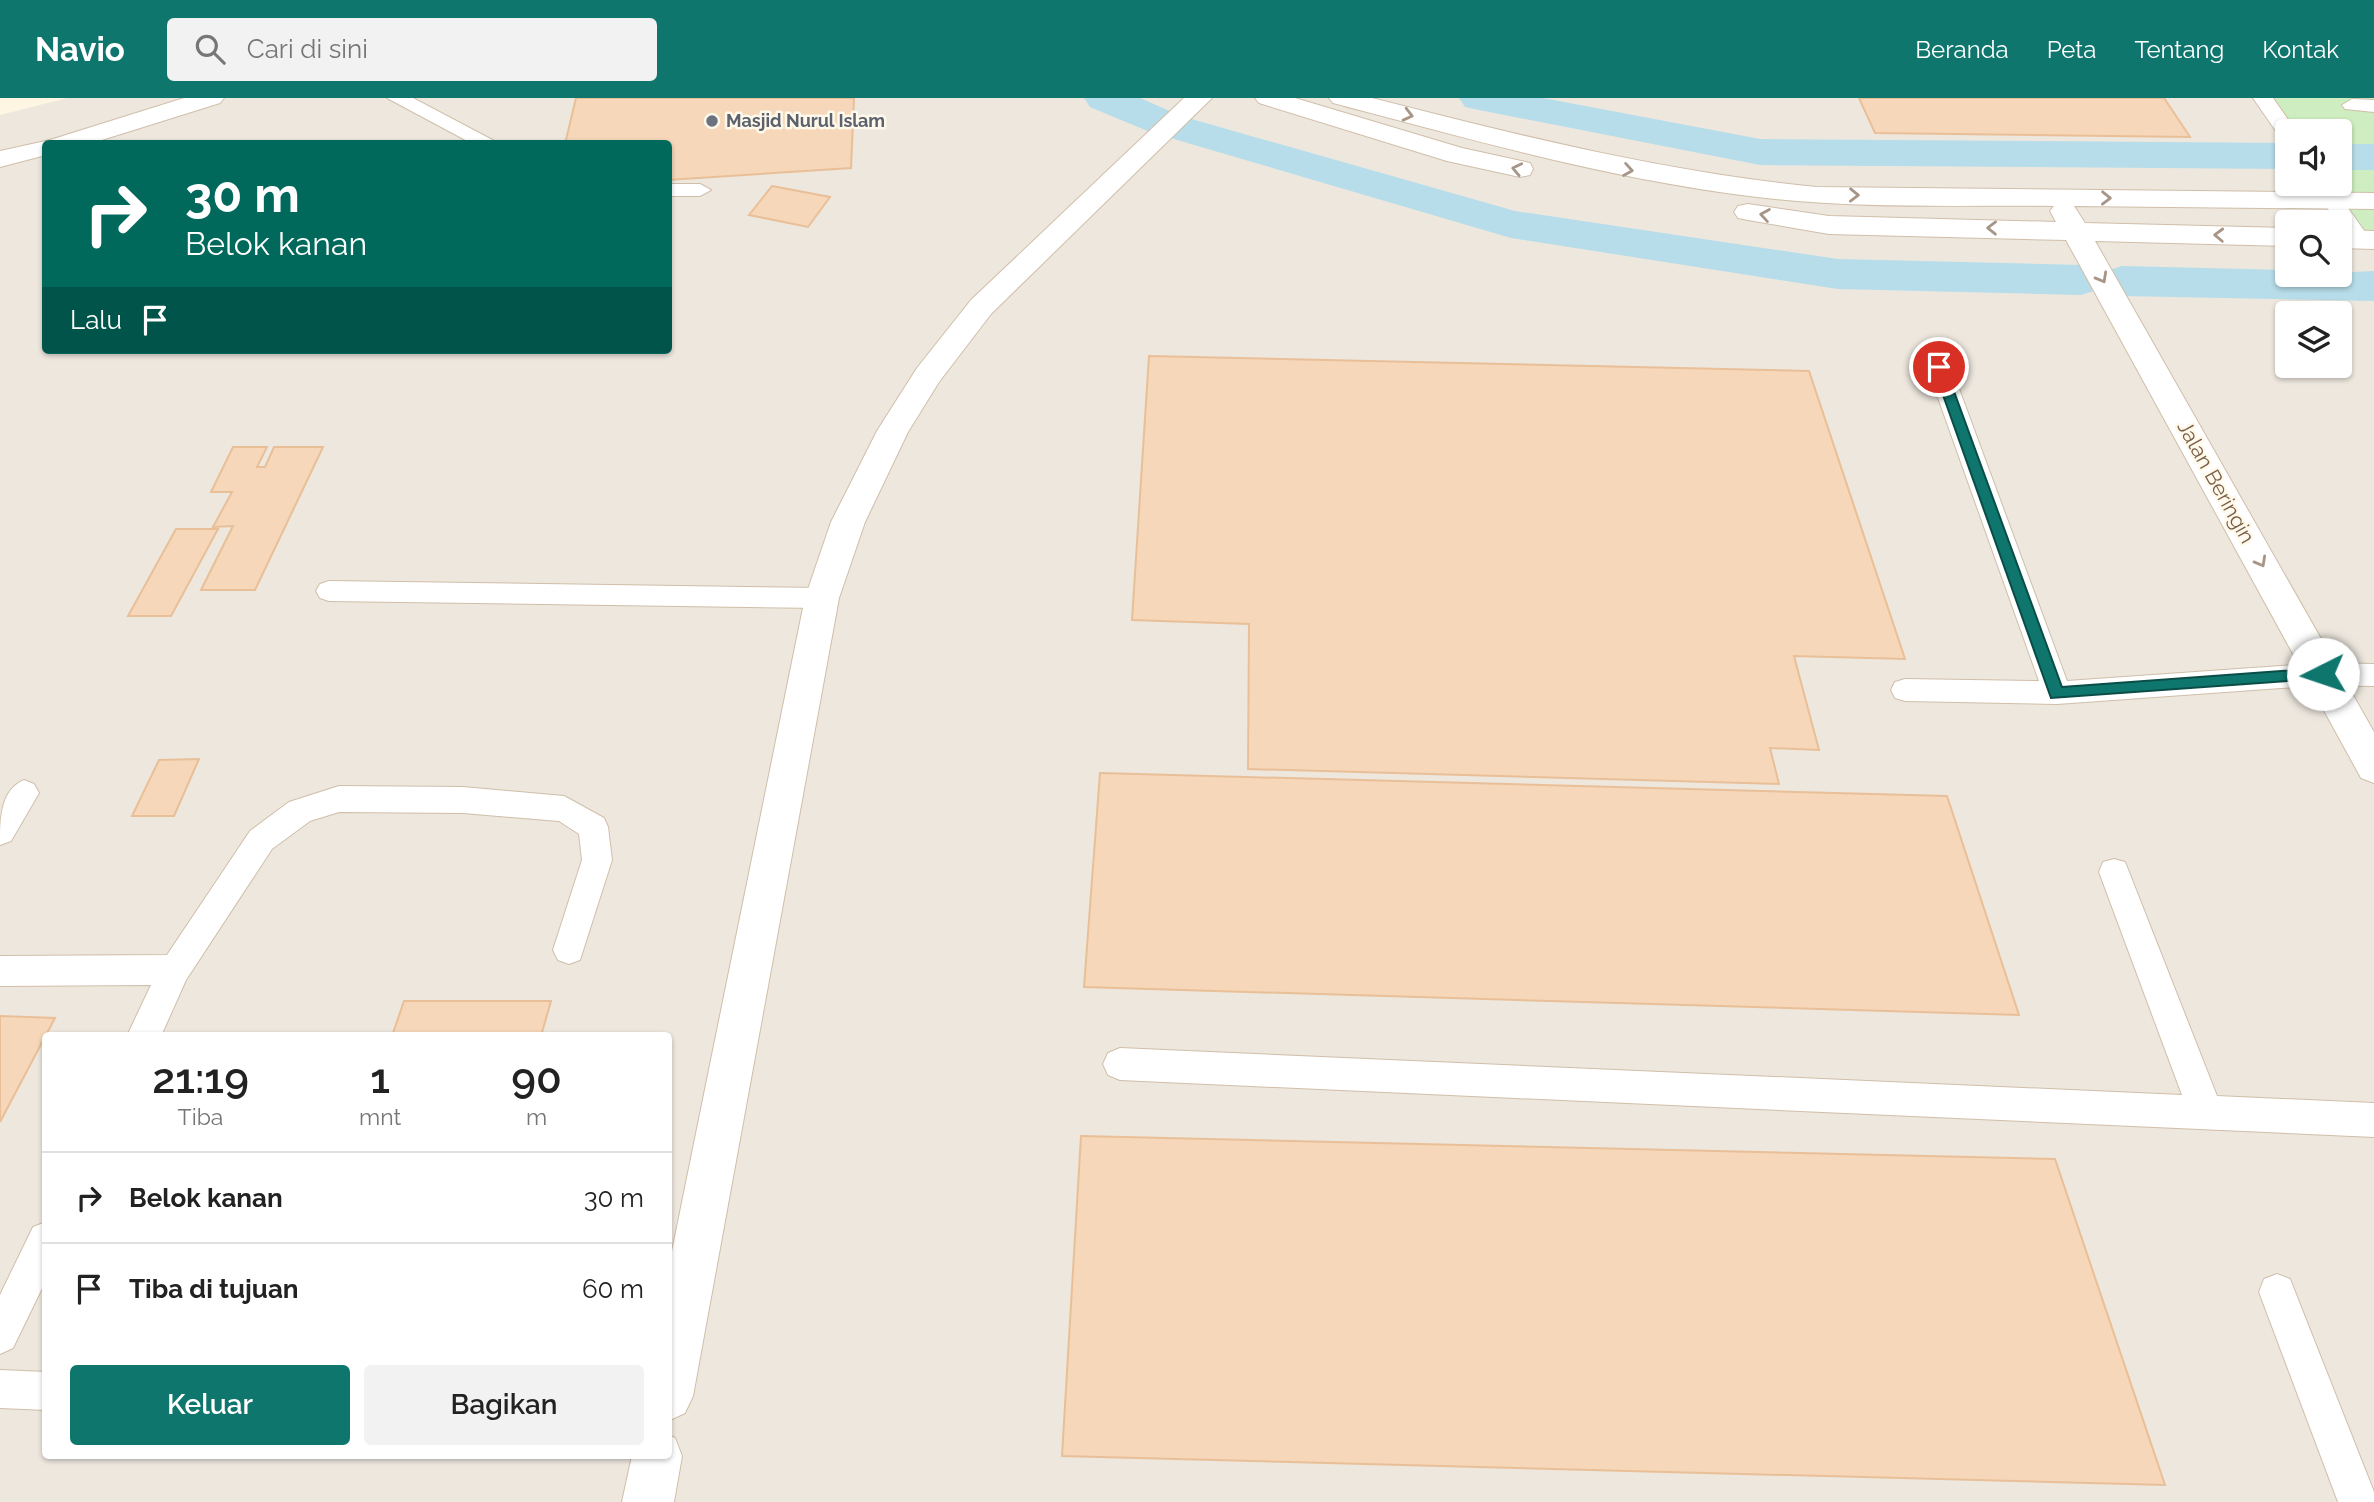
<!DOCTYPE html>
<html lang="id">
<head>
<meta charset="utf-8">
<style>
	body { margin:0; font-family:Raleway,sans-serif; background:#f2f2f2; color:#222; height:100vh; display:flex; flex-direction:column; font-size:26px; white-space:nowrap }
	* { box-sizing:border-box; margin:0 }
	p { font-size:23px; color:#767676 }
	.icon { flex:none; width:38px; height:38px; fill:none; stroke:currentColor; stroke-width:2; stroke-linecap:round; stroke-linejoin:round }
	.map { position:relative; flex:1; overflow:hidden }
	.panel { position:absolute; left:42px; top:934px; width:630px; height:427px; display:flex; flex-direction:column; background:#fff; border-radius:7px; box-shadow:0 2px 5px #0004 }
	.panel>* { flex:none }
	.banner { position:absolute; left:42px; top:42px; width:630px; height:214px; border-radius:7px; box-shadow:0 2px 5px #0004; background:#00695c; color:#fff; overflow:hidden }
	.fabs { position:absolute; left:2275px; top:21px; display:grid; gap:14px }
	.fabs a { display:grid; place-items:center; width:77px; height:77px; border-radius:7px; background:#fff; box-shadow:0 2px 5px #0004; font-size:35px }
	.pin { position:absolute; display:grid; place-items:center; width:60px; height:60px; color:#fff; margin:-30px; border:4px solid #fff; border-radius:50%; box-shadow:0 2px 7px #0007 }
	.me { position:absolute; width:77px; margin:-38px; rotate:266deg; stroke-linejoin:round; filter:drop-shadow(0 0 5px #0008) }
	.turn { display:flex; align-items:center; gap:24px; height:147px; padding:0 28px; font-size:32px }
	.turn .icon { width:91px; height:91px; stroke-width:2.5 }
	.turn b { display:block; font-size:49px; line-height:60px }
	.then { display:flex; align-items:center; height:66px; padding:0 28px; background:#0003; gap:14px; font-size:26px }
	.eta { display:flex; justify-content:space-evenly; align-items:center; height:119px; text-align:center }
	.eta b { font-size:42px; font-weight:600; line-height:49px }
	.action { display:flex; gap:14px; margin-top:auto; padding:14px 28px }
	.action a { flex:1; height:80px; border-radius:7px; background:#0f766e; color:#fff; font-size:28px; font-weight:600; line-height:80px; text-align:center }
	.action a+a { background:#f2f2f2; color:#222 }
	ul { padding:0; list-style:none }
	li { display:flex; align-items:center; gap:21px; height:91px; padding:0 28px; border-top:2px solid #e0e0e0 }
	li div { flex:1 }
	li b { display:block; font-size:26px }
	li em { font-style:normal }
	header { display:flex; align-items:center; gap:42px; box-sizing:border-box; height:98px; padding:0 35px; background:#0f766e; color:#fff }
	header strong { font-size:33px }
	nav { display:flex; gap:38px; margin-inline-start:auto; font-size:24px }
	.search { width:490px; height:63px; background:#f2f2f2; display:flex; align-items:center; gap:18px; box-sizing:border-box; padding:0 24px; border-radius:7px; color:#767676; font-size:26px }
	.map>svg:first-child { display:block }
	.industrial { fill:#ede7de; fill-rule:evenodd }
	.green { fill:#ceedc0 }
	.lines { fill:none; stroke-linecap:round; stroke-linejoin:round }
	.canal { fill:#b6dde9; fill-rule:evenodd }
	.building { fill:#f6d7b9; stroke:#e9bf98; stroke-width:2 }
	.lane-casing { stroke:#d0bea9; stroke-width:2 }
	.street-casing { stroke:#d0bea9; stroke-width:2 }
	.lane { fill:#fff; fill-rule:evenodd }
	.street { fill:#fff; fill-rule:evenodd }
	.oneway { stroke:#a79687 }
	.route { fill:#0f766e; stroke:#0a4d48; stroke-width:2 }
	.worship-dot { fill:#6b7280; stroke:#fff9eb; stroke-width:2.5 }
	.labels { text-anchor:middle; stroke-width:5; stroke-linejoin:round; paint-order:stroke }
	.far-worship-label { font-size:18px; font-weight:bold; fill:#5b616d; stroke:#fff9eb; text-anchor:start }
	.street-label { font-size:21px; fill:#785d47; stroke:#fff9eb }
</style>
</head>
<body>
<header>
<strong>Navio</strong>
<div class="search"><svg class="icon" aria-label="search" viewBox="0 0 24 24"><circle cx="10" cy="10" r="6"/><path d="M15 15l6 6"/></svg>Cari di sini</div>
<nav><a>Beranda</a><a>Peta</a><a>Tentang</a><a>Kontak</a></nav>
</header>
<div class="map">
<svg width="2374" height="1404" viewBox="0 0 2374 1404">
	<rect width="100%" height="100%" fill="#fef6e3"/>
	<path class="industrial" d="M67,0H2374V1404H0V17ZM2287,33H2340V86H2287ZM46,46H668V252H46ZM2287,124H2340V177H2287ZM2287,215H2340V268H2287ZM46,938H668V1358H46Z"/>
	<path class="green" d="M2260,0H2374V134H2357L2322,86H2340V33H2287V38Z"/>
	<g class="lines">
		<path class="canal" d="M1084,0H1140L1181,18L1515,113L1838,161L2081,167L2097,172L2102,179L2106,173L2122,168L2287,172V177L2374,173V203L2122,198L2106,193L2101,186L2097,192L2081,197L1838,191L1511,140L1150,34L1090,9Z
			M1459,0H1543L1760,41L2287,45V71L1760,67L1479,12L1465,9Z
			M2340,46H2374V72H2340Z"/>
	</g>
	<path class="building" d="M576,0H854L851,70L668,82V46H565Z
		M1859,0H2164L2190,39L1875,35Z
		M772,88L830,99L808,129L749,117Z
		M1149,258L1809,273L1905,561L1794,558L1819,652L1770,650L1779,686L1248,671L1249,526L1132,522Z
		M233,349H267L257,369H265L274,349H323L255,492H201L233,428L213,429L232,394H211Z
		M176,431H218L171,518H128Z
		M199,661L174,718H132L159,662Z
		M1100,675L1947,698L2019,917L1084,889Z
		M404,903H551L541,938H392Z
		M0,918L55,920L0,1024Z
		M1081,1038L2055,1061L2165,1387L1062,1358Z"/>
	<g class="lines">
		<defs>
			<path id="lane" d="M387,0H413L500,46H473Z
				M2253,0H2273L2296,33H2287V41L2280,39Z
				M2352,1L2374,2V14L2345,11L2342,7Z
				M668,86H700L711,92L700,98H668Z
				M2311,86H2331L2370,141L2367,146H2351L2340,124H2337Z
				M1939,261L1947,263L1951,269L2067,583L2323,565L2374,566V588L2323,587L2057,606L1905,603L1895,600L1891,592L1895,584L1905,581L2039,583L1927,269L1931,263Z
				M329,483L822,490L832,493L835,500L832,507L822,510L329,503L320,500L316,493L320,486Z
				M24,682L34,686L39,695L11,743L0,747C0,722 0,692 24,682Z
				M339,688L463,689L564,698L604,720L608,729L612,762L580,862L569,866L558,862L553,852L582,762L579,736L559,723L463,715L339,714L310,723L272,751L186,882L161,938H127L151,887L0,888V858L167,857L250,733L289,704Z
				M2114,761L2125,764L2129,774L2217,998L2374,1005V1039L1120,982L1108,977L1103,966L1108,955L1120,950L2182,997L2099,774L2103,764Z
				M46,1124V1182L13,1250L0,1256V1197L33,1129Z
				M2277,1176L2290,1181L2374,1394V1404H2338L2259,1194L2264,1181Z
				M0,1272L46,1274V1312L0,1310Z"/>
			<path id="street" d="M184,0H224L220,5L89,46H46V57L0,69V53L50,42Z
				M1184,0H1212L991,216L939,284L908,334L865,424L839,500L693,1298L685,1315L668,1323V1173L805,500L831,424L877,333L917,270L971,202Z
				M1255,0H1295L1462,50L1530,65L1533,71L1530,77L1520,79L1447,63L1259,5Z
				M1329,0H1372C1520,38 1665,74 1817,89L2374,95V111L2074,108L2085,125L2287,130V148L2095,143L2374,634V685L2361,680L2066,142L1829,136L1748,122L1738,120L1734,114L1738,108L1748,106L1829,118L2056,124L2050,113L2054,108C1955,107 1855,111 1757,99C1613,82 1473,42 1333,5Z
				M2340,132L2374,133V151L2340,150Z
				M668,1337L675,1340L682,1358L674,1404H622L632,1358H668Z"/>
		</defs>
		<use href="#lane" class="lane-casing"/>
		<use href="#street" class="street-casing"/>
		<use href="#lane" class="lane"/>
		<use href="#street" class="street"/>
	</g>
	<defs><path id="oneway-chevron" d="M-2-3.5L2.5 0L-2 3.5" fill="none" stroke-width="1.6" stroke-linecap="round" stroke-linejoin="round" transform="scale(1.75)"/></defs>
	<g class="oneway">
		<use href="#oneway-chevron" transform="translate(1408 17) rotate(14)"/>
		<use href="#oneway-chevron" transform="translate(1517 71) rotate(-168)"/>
		<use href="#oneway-chevron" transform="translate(1628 72) rotate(10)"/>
		<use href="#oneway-chevron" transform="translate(1854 97) rotate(1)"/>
		<use href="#oneway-chevron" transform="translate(2106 100) rotate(1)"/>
		<use href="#oneway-chevron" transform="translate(1765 117) rotate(-171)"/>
		<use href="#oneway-chevron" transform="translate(1992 130) rotate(-179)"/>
		<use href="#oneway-chevron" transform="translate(2219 137) rotate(-178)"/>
		<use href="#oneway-chevron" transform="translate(2102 180) rotate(61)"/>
		<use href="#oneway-chevron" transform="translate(2261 464) rotate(61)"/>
	</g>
	<path class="route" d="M1939,265L1945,269L2062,589L2323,570L2328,572V580L2051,600L1933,269Z"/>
	<circle class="worship-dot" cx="712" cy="23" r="7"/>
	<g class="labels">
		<g class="far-worship-label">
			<text x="726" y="29">Masjid Nurul Islam</text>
		</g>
		<g class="street-label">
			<text transform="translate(2216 384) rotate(61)" y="7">Jalan Beringin</text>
		</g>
	</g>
</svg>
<div class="fabs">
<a><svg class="icon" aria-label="sound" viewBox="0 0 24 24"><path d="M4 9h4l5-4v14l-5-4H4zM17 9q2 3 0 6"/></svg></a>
<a><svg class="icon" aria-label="search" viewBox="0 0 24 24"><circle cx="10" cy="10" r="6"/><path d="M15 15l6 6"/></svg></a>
<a><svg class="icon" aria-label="layers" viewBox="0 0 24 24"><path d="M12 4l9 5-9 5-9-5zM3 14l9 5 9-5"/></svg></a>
</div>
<div class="pin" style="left:1939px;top:269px;background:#d93025"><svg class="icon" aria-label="arrive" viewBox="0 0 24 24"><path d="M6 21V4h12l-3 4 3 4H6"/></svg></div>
<svg class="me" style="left:2323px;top:576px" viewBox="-20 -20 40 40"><circle r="19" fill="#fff"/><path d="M0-13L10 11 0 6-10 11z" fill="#0f766e"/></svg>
<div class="banner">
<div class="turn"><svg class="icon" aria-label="right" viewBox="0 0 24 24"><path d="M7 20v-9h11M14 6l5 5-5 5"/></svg><div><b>30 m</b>Belok kanan</div></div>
<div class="then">Lalu<svg class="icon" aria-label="arrive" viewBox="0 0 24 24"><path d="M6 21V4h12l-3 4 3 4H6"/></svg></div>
</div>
<section class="panel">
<div class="eta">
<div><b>21:19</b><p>Tiba</p></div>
<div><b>1</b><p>mnt</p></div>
<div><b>90</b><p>m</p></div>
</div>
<ul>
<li><svg class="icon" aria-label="right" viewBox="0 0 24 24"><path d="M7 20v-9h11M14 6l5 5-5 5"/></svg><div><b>Belok kanan</b></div><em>30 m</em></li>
<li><svg class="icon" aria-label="arrive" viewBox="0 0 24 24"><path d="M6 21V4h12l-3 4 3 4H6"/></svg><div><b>Tiba di tujuan</b></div><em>60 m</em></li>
</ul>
<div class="action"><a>Keluar</a><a>Bagikan</a></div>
</section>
</div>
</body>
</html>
